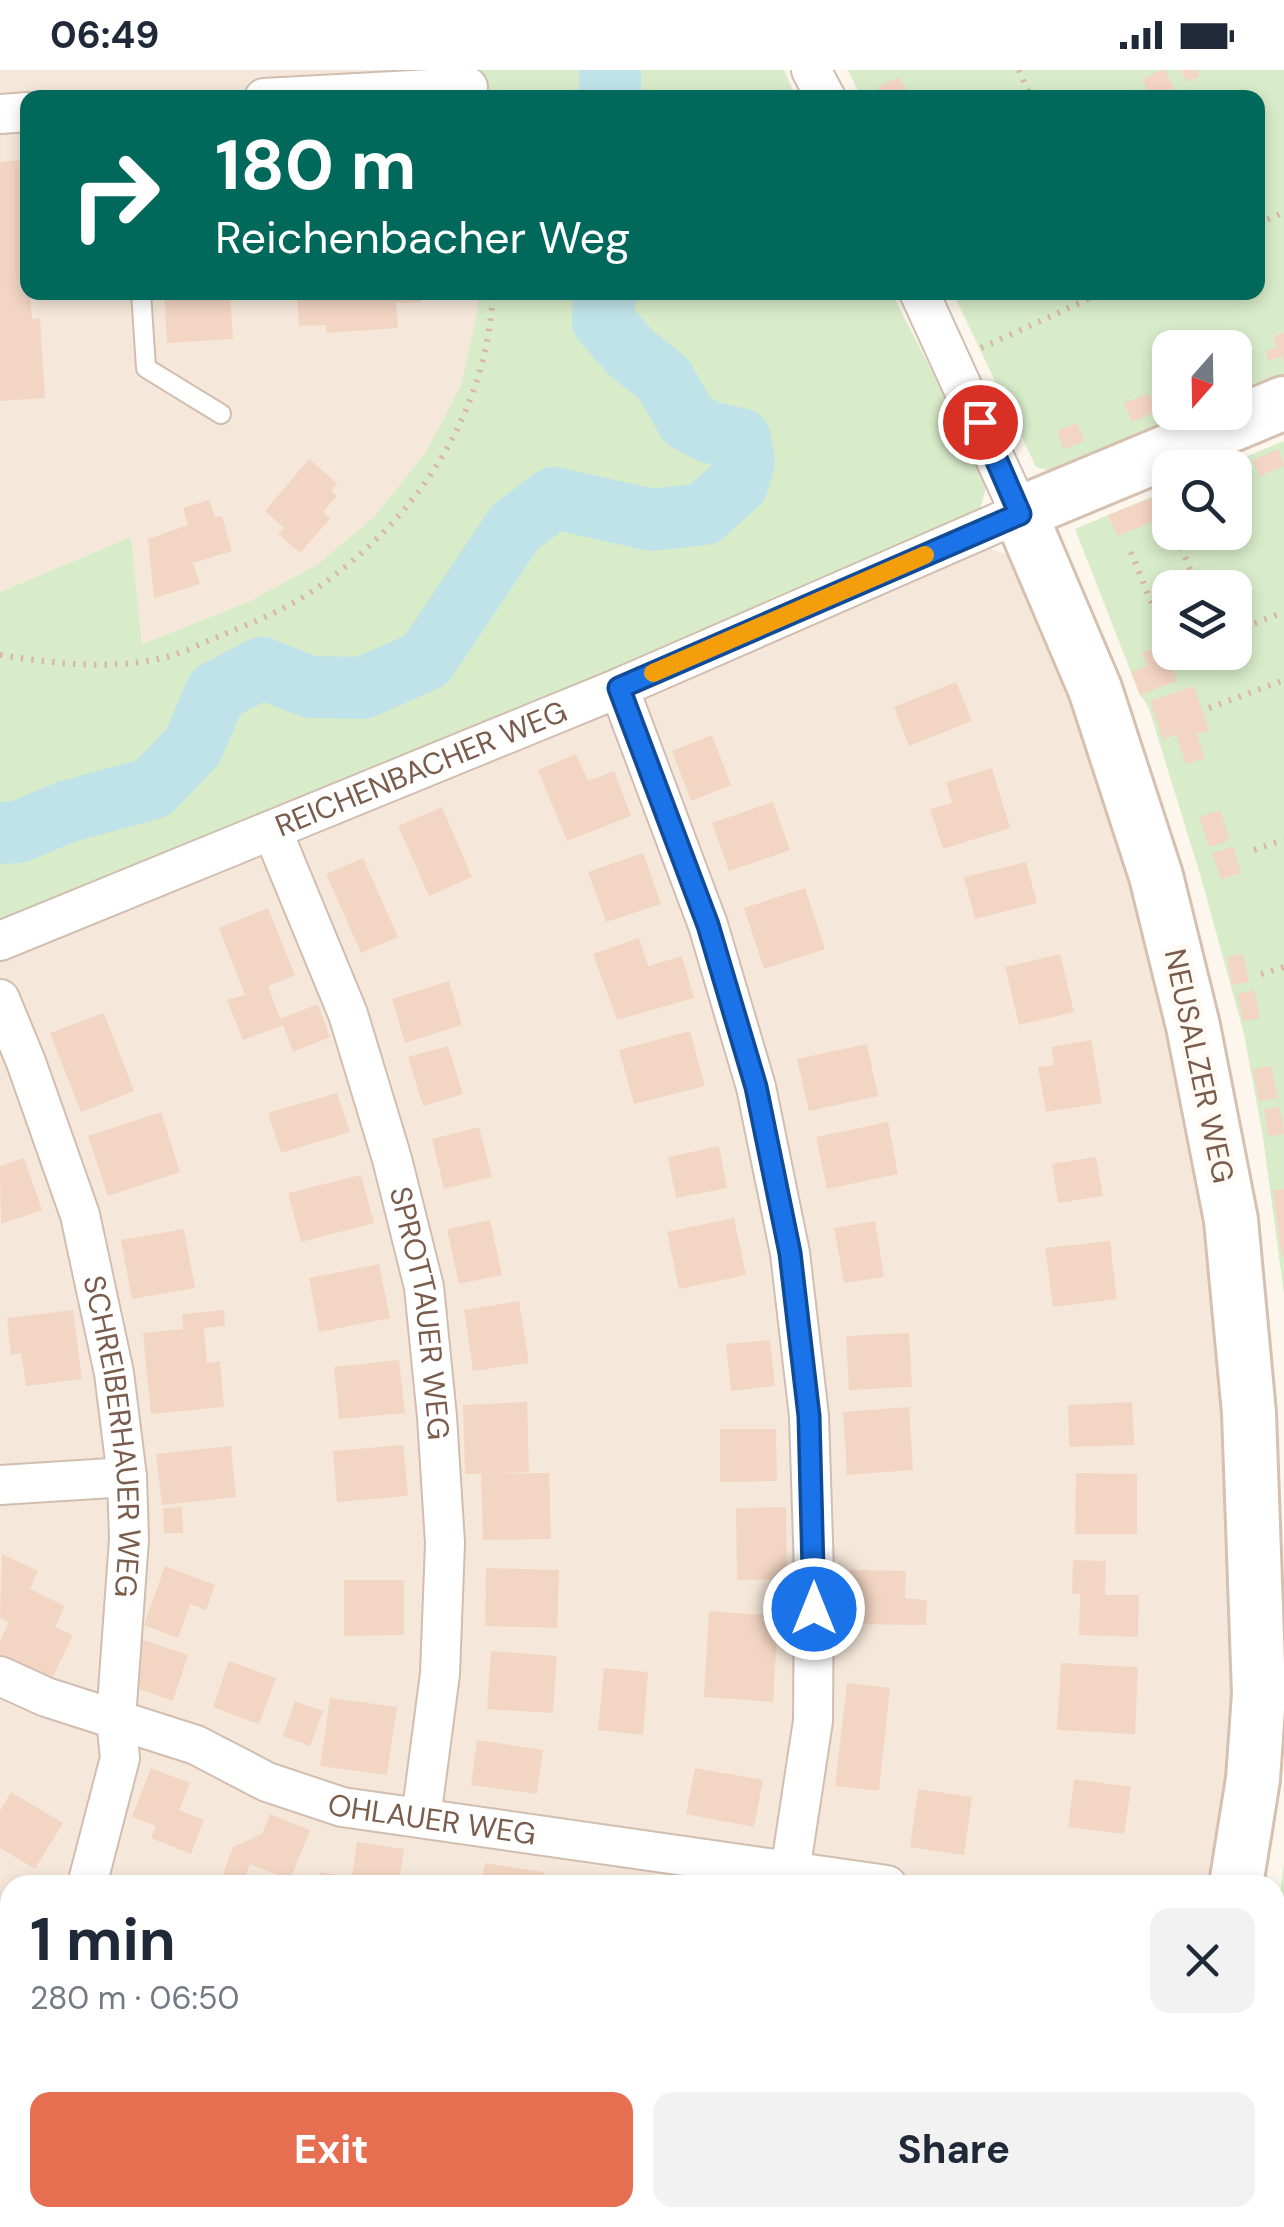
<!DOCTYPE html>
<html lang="en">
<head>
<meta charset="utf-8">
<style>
	body { margin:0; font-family:"DM Sans",sans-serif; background:#f2f2f3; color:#1f2937; height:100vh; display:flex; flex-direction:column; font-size:38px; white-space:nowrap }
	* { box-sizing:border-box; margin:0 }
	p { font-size:32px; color:#747a83 }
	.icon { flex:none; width:55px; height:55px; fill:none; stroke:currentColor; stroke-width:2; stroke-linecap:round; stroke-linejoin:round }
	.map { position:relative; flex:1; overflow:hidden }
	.details { position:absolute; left:0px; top:1805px; width:1285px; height:352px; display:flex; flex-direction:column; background:#fff; border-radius:30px 30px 0 0; box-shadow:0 5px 15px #0003 }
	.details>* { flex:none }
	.hud { position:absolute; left:20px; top:20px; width:1245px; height:210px; border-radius:20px; box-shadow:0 5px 15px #0003; background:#00695c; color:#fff; overflow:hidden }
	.needle { width:65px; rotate:200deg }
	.tools { position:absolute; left:1152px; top:260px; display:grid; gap:20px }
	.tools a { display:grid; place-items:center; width:100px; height:100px; border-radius:20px; background:#fff; box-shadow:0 5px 15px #0003; font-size:50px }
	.pin { position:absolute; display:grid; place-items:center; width:85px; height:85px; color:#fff; margin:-42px; border:5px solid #fff; border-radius:50%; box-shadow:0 2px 10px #0007 }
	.me { position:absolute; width:110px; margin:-55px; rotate:0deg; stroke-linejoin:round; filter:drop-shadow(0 0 8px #0008) }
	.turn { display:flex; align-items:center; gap:35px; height:210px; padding:0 30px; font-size:45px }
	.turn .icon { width:130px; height:130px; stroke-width:2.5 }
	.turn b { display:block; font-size:70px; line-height:85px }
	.round { display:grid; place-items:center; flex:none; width:105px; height:105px; border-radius:20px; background:#f2f2f3 }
	.summary { display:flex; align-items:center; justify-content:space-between; height:170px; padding:0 30px }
	h1 { font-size:60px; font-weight:700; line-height:75px }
	.primary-button { display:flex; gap:20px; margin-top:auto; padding:20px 30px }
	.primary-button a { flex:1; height:115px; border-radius:20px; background:#e76f51; color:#fff; font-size:40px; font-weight:700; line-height:115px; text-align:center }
	.primary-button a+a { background:#f2f2f3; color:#1f2937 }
	.status { display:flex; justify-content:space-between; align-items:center; height:70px; padding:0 50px; background:#fff; direction:ltr }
	.status svg { height:28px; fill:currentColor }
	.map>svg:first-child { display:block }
	.residential { fill:#f5e8da }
	.green { fill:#d8ecc9; fill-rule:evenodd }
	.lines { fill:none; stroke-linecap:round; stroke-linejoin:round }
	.river { stroke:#bfe3e8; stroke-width:62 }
	.building { fill:#f3d5c3 }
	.lane-casing { stroke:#d1beb0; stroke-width:22 }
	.street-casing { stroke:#d1beb0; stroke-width:42 }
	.secondary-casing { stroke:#d6c0b0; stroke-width:58 }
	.path { stroke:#d9b8a5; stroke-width:6; stroke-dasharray:2.5 8; stroke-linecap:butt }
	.lane { stroke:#fff; stroke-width:18 }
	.street { stroke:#fff; stroke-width:38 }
	.secondary { stroke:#fff; stroke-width:52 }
	.route-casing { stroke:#114b97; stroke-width:25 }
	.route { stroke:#1a73e8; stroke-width:18 }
	.slow { stroke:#f59e0b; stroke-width:18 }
	.labels { text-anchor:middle; stroke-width:10; stroke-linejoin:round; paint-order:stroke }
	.street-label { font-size:30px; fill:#7a5c4d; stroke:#fffaf3 }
</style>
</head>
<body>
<div class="status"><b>06:49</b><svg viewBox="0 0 49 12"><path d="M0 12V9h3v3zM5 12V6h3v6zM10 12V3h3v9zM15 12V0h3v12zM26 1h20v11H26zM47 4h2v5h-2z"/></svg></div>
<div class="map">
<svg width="1284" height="2157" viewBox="0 0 1284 2157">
	<rect width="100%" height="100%" fill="#fdf6ec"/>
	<path class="residential" d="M0,0H468L469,27L28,28V222H478V238L461,315L426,382L374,447L318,494L248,532L142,574L131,467L0,522Z
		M973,472L1031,494L1185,966L1242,1484L1223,1815H10V2148H1151L1148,2157H0V883Z"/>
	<path class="green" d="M468,0H784L796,27H469Z
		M848,0H1284V309L1235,331V278H1170V342L1208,343L1065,405L1036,397L953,223L1258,222V28L861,27Z
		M478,223H892L988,412L978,445L0,864V522L131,467L142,574L248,532L318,494L374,447L426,382L461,315L478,238Z
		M1284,371V1224L1263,1067L1244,964L1200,804L1148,636L1140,625L1075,459L1170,419V462H1235V398L1221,397ZM1170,518H1235V582H1170Z
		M1284,1793V2157H1208L1211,2148H1275V1861Z"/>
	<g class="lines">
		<path class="river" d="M608,28L610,22V0
			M0,763L18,762L66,742L153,718L193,676L216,622L262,598L310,617L363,618L426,590L515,457L554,428L652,450L704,444L738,413L744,392L740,369L709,362L687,350L664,309L631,283L603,251L604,224L607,222"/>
	</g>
	<path class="building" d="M1161,0H1165L1174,18L1151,28L1142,9Z
		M1181,0H1197L1200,6L1187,12Z
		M900,7L910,28H882L877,17Z
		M22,90L28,222H30L32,249L40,248L45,328L0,331V92Z
		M164,222H230L233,269L167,273Z
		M297,222H420L421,232L396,233L398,258L326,263V255L299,256Z
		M1284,262V292L1281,286L1269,291L1265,282L1277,277L1273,267Z
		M1149,323L1156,342L1132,352L1124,333Z
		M1077,353L1084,371L1064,379L1057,361Z
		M1279,379L1284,396L1260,406L1253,390Z
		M309,389L337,413L331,421L337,426L323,442L330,449L300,483L278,464L284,458L265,441Z
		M1170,421V445L1117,466L1108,445Z
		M209,430L215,447L222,446L232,481L193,493L200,514L154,528L148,469L188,455L183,438Z
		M1164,575L1177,611L1140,625L1131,602L1147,596L1142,583Z
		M956,612L972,651L909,676L894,637Z
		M1194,616L1209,660L1197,664L1205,688L1186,694L1176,665L1163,670L1150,631Z
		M712,665L731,715L691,731L672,681Z
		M576,684L588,711L614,701L631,746L567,771L538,700Z
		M992,698L1010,758L943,779L930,739L952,733L946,712Z
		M773,732L790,780L729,801L712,753Z
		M442,737L472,807L429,826L398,756Z
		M1220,740L1230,770L1209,777L1199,747Z
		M1233,777L1241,803L1221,809L1212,783Z
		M643,783L661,834L606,852L588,802Z
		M363,788L398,867L361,883L326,804Z
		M1026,792L1037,833L975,849L964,807Z
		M805,818L825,879L764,899L744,838Z
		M268,838L295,905L268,916L280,949L318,934L330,967L293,982L283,955L243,970L227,930L245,925L219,858Z
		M639,868L648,896L682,886L694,928L617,950L593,884Z
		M1060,884L1074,942L1019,955L1005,897Z
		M1243,884L1249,912L1232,915L1227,887Z
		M449,911L462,955L405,973L392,929Z
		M1254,920L1260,948L1243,951L1237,924Z
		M104,943L134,1021L81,1042L50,963Z
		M690,961L705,1016L634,1034L619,980Z
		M1091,970L1102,1033L1046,1042L1038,997L1054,995L1051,977Z
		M867,974L878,1026L809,1041L797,989Z
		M448,976L463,1024L423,1036L408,987Z
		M1271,996L1278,1028L1259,1031L1253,999Z
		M337,1023L350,1062L281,1083L268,1043Z
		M1280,1037L1284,1064L1268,1066L1264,1039Z
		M161,1042L180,1102L108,1126L88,1066Z
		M888,1052L898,1104L827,1119L816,1067Z
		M479,1057L492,1107L444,1119L432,1069Z
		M719,1076L727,1118L676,1128L668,1087Z
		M1096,1087L1103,1126L1058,1133L1052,1094Z
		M24,1088L42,1140L1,1154L0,1096Z
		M361,1105L374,1153L301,1172L288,1123Z
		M1284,1119V1187H1282L1273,1120Z
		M734,1148L746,1205L679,1219L667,1162Z
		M490,1150L502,1205L459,1214L447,1159Z
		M875,1151L884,1207L844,1213L834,1158Z
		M184,1159L195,1218L132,1229L121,1170Z
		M1110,1171L1117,1229L1053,1237L1045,1178Z
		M379,1194L390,1248L319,1262L309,1208Z
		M519,1231L529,1293L473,1301L464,1240Z
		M73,1240L82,1309L26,1316L21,1283L11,1285L7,1248Z
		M224,1240L225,1256L204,1258L207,1293L220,1291L224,1337L151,1344L143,1263L183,1259L182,1244Z
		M909,1263L912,1317L849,1320L846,1266Z
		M770,1270L775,1316L731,1321L726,1274Z
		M399,1290L405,1343L339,1349L334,1297Z
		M527,1332L529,1402L497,1404L549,1403L551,1469L483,1470L481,1404H465L463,1335Z
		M1132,1332L1134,1375L1069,1377L1068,1335Z
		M909,1337L913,1400L847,1405L843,1342Z
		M720,1359H776L777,1411L720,1412Z
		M403,1375L408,1426L337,1432L333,1381Z
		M231,1376L236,1427L162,1435L156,1384Z
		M1076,1403L1137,1404V1464H1075Z
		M182,1437L183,1463H164L163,1438Z
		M786,1437L787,1509L737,1510L736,1438Z
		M2,1484L38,1501L30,1519L65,1536L55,1557L73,1565L52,1609L0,1584V1571L9,1552L0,1548Z
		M1073,1490L1106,1491L1105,1525H1139L1138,1567L1079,1565L1080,1524H1072Z
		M165,1496L215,1515L206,1540L190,1534L178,1568L144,1555Z
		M486,1498L559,1500L557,1558L485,1556Z
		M849,1500L906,1501L905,1528L927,1530L926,1555L847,1554Z
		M344,1510H404V1565L344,1566Z
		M709,1541L778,1546L773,1632L704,1627Z
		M141,1569L188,1585L173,1631L125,1614Z
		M491,1581L557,1586L553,1643L487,1639Z
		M229,1591L276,1608L259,1654L213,1637Z
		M1061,1593L1138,1597L1135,1664L1057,1660Z
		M604,1598L648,1602L643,1665L598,1660Z
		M847,1613L890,1618L879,1721L835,1716Z
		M330,1628L397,1637L387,1705L320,1696Z
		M295,1631L323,1641L310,1676L283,1666Z
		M477,1670L543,1680L537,1724L471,1715Z
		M151,1698L190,1713L179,1740L204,1750L191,1784L151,1768L156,1756L132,1747Z
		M695,1698L763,1710L754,1757L686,1744Z
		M1074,1709L1131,1717L1124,1764L1068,1757Z
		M918,1719L972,1727L964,1785L910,1777Z
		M11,1722L63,1753L35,1799L0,1778V1741Z
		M270,1744L310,1760L290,1810L250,1794L243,1814L222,1807L233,1777L262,1764Z
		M357,1772L404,1779L398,1815H318L320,1802L352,1807Z
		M485,1793L544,1802L542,1815H481Z
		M0,1847L10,1853V1918L7,1923L0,1918Z
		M2,2138L10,2143V2148H18L33,2157H0Z
		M134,2148H205L201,2157H159Z
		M352,2148H402L398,2157H349Z
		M619,2148H663L659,2157L644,2154L643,2157H616Z
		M748,2148H816L813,2157H745Z
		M962,2148H978L1007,2157H959Z"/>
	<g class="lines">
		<defs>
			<path id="lane" d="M141,222L146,298L221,344
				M1275,1873L1284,1874"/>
			<g id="street">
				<path d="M811,0L826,28"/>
				<path d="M264,28L468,17"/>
				<path d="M0,44L28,42"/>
				<path d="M619,618L708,855L756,1017L790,1183L809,1346L814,1502L813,1651L788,1815"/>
				<path id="s1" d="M272,760L348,944L392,1089L424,1217L437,1347L445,1473L440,1604L421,1748"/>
				<path id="s2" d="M0,871L619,618L1020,443L919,222"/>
				<path id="s3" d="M0,929L26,992L80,1145L114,1303L127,1407L129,1469L116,1649L120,1688L87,1815"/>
				<path d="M0,1415L127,1407"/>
				<path id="s4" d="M0,1606L46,1627L196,1675L267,1712L342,1737L887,1815"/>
				<path d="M0,2061L10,2039"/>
				<path d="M702,2157L705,2148"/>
			</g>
			<path id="secondary" d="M1236,1815L1253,1709L1259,1624L1249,1343L1231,1150L1193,956L1156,806L1095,619L1020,443L1284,333
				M1162,2157L1165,2148"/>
		</defs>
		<use href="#lane" class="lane-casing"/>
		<use href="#street" class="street-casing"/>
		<use href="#secondary" class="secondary-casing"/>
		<path class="path" d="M1019,0L1031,28
			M1258,154L1284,142
			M981,278L1104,222
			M1177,468L1198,518
			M1131,482L1170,579
			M1235,561L1284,542
			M1171,582L1173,586L1180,582
			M0,585C53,593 105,600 158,589C180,585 202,573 222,565C252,553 284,540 311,522C413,454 487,347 493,222
			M1209,638L1284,610
			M1254,780L1284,770
			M1261,904L1284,897
			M1275,2133L1284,2135"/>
		<use href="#lane" class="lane"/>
		<use href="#street" class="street"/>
		<use href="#secondary" class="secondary"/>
	</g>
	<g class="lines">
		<defs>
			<path id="route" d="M814,1539L809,1346L790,1183L756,1017L708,855L619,618L1020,444L980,352"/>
		</defs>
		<use href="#route" class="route-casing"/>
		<use href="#route" class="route"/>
		<path class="slow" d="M653,603L925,485"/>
	</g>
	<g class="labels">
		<g class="street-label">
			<text dy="10" stroke="none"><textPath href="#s2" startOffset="455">REICHENBACHER WEG</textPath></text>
			<text transform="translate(1199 996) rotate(78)" y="10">NEUSALZER WEG</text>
			<text dy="10" stroke="none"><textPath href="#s1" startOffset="508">SPROTTAUER WEG</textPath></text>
			<text dy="10" stroke="none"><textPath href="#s3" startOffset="455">SCHREIBERHAUER WEG</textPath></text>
			<text dy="10" stroke="none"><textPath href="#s4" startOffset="458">OHLAUER WEG</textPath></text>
		</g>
	</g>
</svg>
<div class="tools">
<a><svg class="needle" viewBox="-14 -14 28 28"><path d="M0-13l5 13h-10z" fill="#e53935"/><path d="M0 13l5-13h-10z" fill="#747a83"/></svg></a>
<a><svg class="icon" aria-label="search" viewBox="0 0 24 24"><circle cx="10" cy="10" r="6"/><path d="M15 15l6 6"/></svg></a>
<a><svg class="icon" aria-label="layers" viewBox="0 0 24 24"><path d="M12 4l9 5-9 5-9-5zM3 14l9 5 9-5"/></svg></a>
</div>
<div class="pin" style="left:980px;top:352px;background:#d93025"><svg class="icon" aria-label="arrive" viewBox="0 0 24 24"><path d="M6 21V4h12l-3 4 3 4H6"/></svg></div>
<svg class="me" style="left:814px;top:1539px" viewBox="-20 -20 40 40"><circle r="17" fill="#1a73e8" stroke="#fff" stroke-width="3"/><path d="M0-11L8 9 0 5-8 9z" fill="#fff"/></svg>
<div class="hud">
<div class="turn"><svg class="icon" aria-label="right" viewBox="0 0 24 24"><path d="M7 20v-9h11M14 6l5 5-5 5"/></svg><div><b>180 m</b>Reichenbacher Weg</div></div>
</div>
<section class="details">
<div class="summary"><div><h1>1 min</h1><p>280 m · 06:50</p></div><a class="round"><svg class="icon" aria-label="close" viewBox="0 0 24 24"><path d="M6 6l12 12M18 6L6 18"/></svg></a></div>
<div class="primary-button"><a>Exit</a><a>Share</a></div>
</section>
</div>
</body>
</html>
